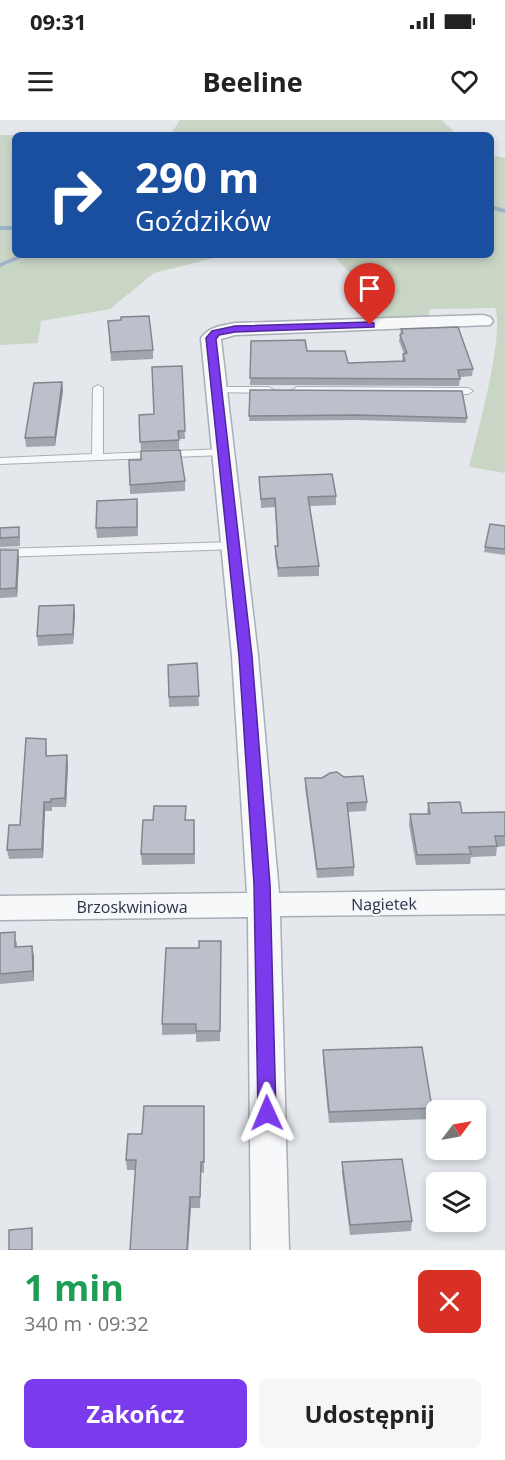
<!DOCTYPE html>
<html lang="pl">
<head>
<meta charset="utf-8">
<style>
	body { margin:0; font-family:"Open Sans",sans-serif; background:#f6f6f6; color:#222; height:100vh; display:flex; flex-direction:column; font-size:22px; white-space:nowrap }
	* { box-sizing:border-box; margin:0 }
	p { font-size:20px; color:#767676 }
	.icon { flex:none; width:33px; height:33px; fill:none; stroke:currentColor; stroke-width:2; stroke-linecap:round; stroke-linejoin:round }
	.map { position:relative; height:1130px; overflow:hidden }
	.drawer { display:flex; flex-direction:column; background:#fff; flex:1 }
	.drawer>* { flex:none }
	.top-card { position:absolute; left:12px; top:12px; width:482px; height:126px; border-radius:9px; box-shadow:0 3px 9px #0003; background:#1a4fa0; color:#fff; overflow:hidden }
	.needle { width:39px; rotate:58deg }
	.controls { position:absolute; left:426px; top:980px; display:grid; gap:12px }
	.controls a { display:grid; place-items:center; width:60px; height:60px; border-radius:9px; background:#fff; box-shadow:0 3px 9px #0003; font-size:30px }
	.pin { position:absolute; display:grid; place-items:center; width:51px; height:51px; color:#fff; margin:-62px -26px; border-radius:50% 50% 50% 0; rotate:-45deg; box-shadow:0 0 6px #0007 }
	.pin .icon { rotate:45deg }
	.me { position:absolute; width:66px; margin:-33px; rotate:359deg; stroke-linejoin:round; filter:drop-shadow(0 0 4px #0008) }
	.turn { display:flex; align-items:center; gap:21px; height:126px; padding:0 24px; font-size:27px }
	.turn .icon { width:78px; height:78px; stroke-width:2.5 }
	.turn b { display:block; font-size:42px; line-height:51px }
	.round { display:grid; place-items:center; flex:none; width:63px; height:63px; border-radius:9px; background:#f6f6f6 }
	.headline { display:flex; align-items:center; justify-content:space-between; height:102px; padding:0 24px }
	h1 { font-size:36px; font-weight:700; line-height:45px; color:#1e9e55 }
	.primary-button { display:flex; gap:12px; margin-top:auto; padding:12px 24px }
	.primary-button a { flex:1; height:69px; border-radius:9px; background:#7c3aed; color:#fff; font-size:24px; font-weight:700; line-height:69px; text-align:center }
	.primary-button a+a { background:#f6f6f6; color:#222 }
	.status { display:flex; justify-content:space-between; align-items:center; height:42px; padding:0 30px; background:#fff; direction:ltr }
	.status svg { height:16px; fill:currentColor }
	header { display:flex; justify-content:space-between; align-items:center; height:78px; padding:0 24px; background:#fff; font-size:27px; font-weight:700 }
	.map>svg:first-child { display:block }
	.green { fill:#c9d6c5 }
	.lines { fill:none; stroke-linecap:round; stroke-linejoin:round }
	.stream { fill:#9fb4cc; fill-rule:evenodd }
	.lane-casing { stroke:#a9aeb7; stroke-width:2 }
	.street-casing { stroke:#a9aeb7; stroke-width:3 }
	.lane { fill:#f7f8fa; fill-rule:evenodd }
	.street { fill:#f7f8fa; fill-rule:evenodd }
	.wall { fill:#a1a5ae }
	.shaded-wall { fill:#83868d }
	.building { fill:#bbc0ca; stroke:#83868d; stroke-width:1.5 }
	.route { fill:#7c3aed; stroke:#51269a; stroke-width:1.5 }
	.labels { text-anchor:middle; stroke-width:4.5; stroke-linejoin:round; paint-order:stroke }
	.street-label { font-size:16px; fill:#2b3445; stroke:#f4f6f9 }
</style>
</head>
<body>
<div class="status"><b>09:31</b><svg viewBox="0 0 49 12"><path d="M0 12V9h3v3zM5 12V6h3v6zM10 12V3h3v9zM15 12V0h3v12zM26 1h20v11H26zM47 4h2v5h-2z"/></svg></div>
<header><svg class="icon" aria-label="menu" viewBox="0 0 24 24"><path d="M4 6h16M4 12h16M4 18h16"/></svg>Beeline<svg class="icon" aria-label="heart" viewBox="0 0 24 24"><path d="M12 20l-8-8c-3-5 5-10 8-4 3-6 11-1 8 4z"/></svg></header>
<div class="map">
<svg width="505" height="1130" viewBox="0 0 505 1130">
	<rect width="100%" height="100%" fill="#e4e7ec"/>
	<path class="green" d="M180,0H442L457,15H170Z
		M0,15H15V135H226L154,153L110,189L41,201L38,223L0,225Z
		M491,35L505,38V353L469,347C477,314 505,215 495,188L430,189L427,199L363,200L354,156L332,135H490Z"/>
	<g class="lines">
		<path class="stream" d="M490,85L505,89V93L490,89Z
			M0,106H15V110H0Z
			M20,135H28L0,147V143Z"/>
		<defs>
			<path id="lane" d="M98,265L103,268V334L223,329L229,332L223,335L0,344V338L92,334L93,268Z
				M217,267H269L274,270L269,273L213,272L212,270Z
				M297,267L468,268L473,271L468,274L293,272L292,270Z
				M234,422L238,423L240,426L238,429L0,437V429Z"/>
			<path id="street" d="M483,195L490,197L493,201L490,205L235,215L221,219L258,536L279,773L505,770V794L280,796L289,1130H251L248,797L0,800V776L247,773L232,536L201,218C210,206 221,206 235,203Z"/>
		</defs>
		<use href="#lane" class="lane-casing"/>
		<use href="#street" class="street-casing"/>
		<use href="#lane" class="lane"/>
		<use href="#street" class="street"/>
	</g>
	<path class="wall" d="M108,201L153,230V239L111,241Z
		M401,209L473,249L472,256L460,257L459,266L250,265L251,221L307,231L348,243L402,241L403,234H404L399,221Z
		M182,246L185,319H179V329L141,330L139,295L154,294Z
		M62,262L63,270L55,326L26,327L25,318Z
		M250,270L467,298L466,303L357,300L249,301Z
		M129,340L185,361V371L130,374Z
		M259,357L336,376V385L310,386L319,446V456L278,457L275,435V426H277L275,387L261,388Z
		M137,379L138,416L97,418L96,408Z
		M505,406V435L484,432L485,427Z
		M0,408L20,416V426L0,427Z
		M0,430L19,439L17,477L0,478Z
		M75,495L73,524L38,526L37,516Z
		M197,543L199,586L169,587L168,545Z
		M47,628V636L68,644L66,687H52V691H45L43,738L9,739L7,730L20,705Z
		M305,658L367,682L366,691L348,692L354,747V756L317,758L305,667Z
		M428,683L462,693L505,692V726L497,727L496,736L471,737L470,744L416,745L409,705L410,694H427Z
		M186,700H194L195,744L142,745L141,734Z
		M0,813L17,822V827L34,836V861L0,864Z
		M221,821L220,921L196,922V914L162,915V904L199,828Z
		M323,930L432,988L430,999L329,1003L323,941Z
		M204,986V1053L201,1052L200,1088H191L135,1050H127L126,1040L142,1014Z
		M342,1042L412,1101L411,1111L350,1115L342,1053Z"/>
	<path class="shaded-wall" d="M62,262L63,270L55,326V317Z
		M18,430L19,439L17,477L16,468Z
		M74,485L75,495L73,524V514Z
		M67,635L68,644L66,687L65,678Z
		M44,682L45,691L43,738L42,729Z
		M32,826L34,836V861L33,851Z
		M190,1077L191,1088L188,1130H187Z"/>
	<path class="building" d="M149,196L153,230L111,232L108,201L121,200V197Z
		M458,207L473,249L458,250L460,259L250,258L251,221L305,220L307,231H345L348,243L405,241L403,234L407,233L400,215L403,213L401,209Z
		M182,246L185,311H178L179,320L140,322L139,295L154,294L152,247Z
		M62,262L55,317L25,318L34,263Z
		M250,270L462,271L467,298L357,295L249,296Z
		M180,330L185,361L130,365L129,340H141V331Z
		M332,354L336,376L308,377L319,446L278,448L275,426H278L275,378L261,379L259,357Z
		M137,379V407L96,408L97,381Z
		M490,404L505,406V429L485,427Z
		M19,407V417L0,418V408Z
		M0,430H18L16,468L0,469Z
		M74,485L73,514L37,516L39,486Z
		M197,543L199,576L169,577L168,545Z
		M26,618L46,619V636L67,635L65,678L51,679V682H44L42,729L7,730L9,705H20Z
		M337,652L344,657L363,656L367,682L347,683L354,747L317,749L305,658H322L330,653Z
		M460,682L462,693L505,692V716H495L497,726L469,727L471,734L417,735L410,694H430L428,683Z
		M154,686H186L185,700H194V734H141L143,700H153Z
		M15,812V827L32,826L33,851L0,854V813Z
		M199,821H221L220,911H196V904H162L166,828H199Z
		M422,927L432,988L329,992L323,930Z
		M144,986H204V1042H201L200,1077H190L187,1130H130L136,1040H126L128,1014H142Z
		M402,1039L412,1101L350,1105L342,1042Z
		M32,1108V1130H9V1110Z"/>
	<path class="route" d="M370,202L374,203V207L235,212L219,215L216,219L252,536L270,764L276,993L274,998L267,1000L261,998L258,993L254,764L239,536L206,218L212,211L235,206Z"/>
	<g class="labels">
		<g class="street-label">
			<text transform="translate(384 784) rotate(-1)" y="6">Nagietek</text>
			<text x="132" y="793">Brzoskwiniowa</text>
		</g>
	</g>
</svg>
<div class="controls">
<a><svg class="needle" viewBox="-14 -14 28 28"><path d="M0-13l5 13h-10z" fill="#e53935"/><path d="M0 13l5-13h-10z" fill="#767676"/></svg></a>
<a><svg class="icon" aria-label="layers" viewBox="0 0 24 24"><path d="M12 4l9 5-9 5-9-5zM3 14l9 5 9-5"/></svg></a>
</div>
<div class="pin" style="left:370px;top:205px;background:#d93025"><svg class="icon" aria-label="arrive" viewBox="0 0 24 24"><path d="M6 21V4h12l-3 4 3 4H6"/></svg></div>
<svg class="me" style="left:267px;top:993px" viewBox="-20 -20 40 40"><path d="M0-17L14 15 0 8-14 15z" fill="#7c3aed" stroke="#fff" stroke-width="4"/></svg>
<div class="top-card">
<div class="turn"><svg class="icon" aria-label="right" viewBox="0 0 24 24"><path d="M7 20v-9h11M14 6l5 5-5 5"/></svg><div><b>290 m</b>Goździków</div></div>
</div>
</div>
<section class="drawer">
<div class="headline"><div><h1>1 min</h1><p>340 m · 09:32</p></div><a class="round" style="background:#d93025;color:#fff"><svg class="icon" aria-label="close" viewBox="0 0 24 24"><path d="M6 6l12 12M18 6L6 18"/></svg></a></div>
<div class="primary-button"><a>Zakończ</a><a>Udostępnij</a></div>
</section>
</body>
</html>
